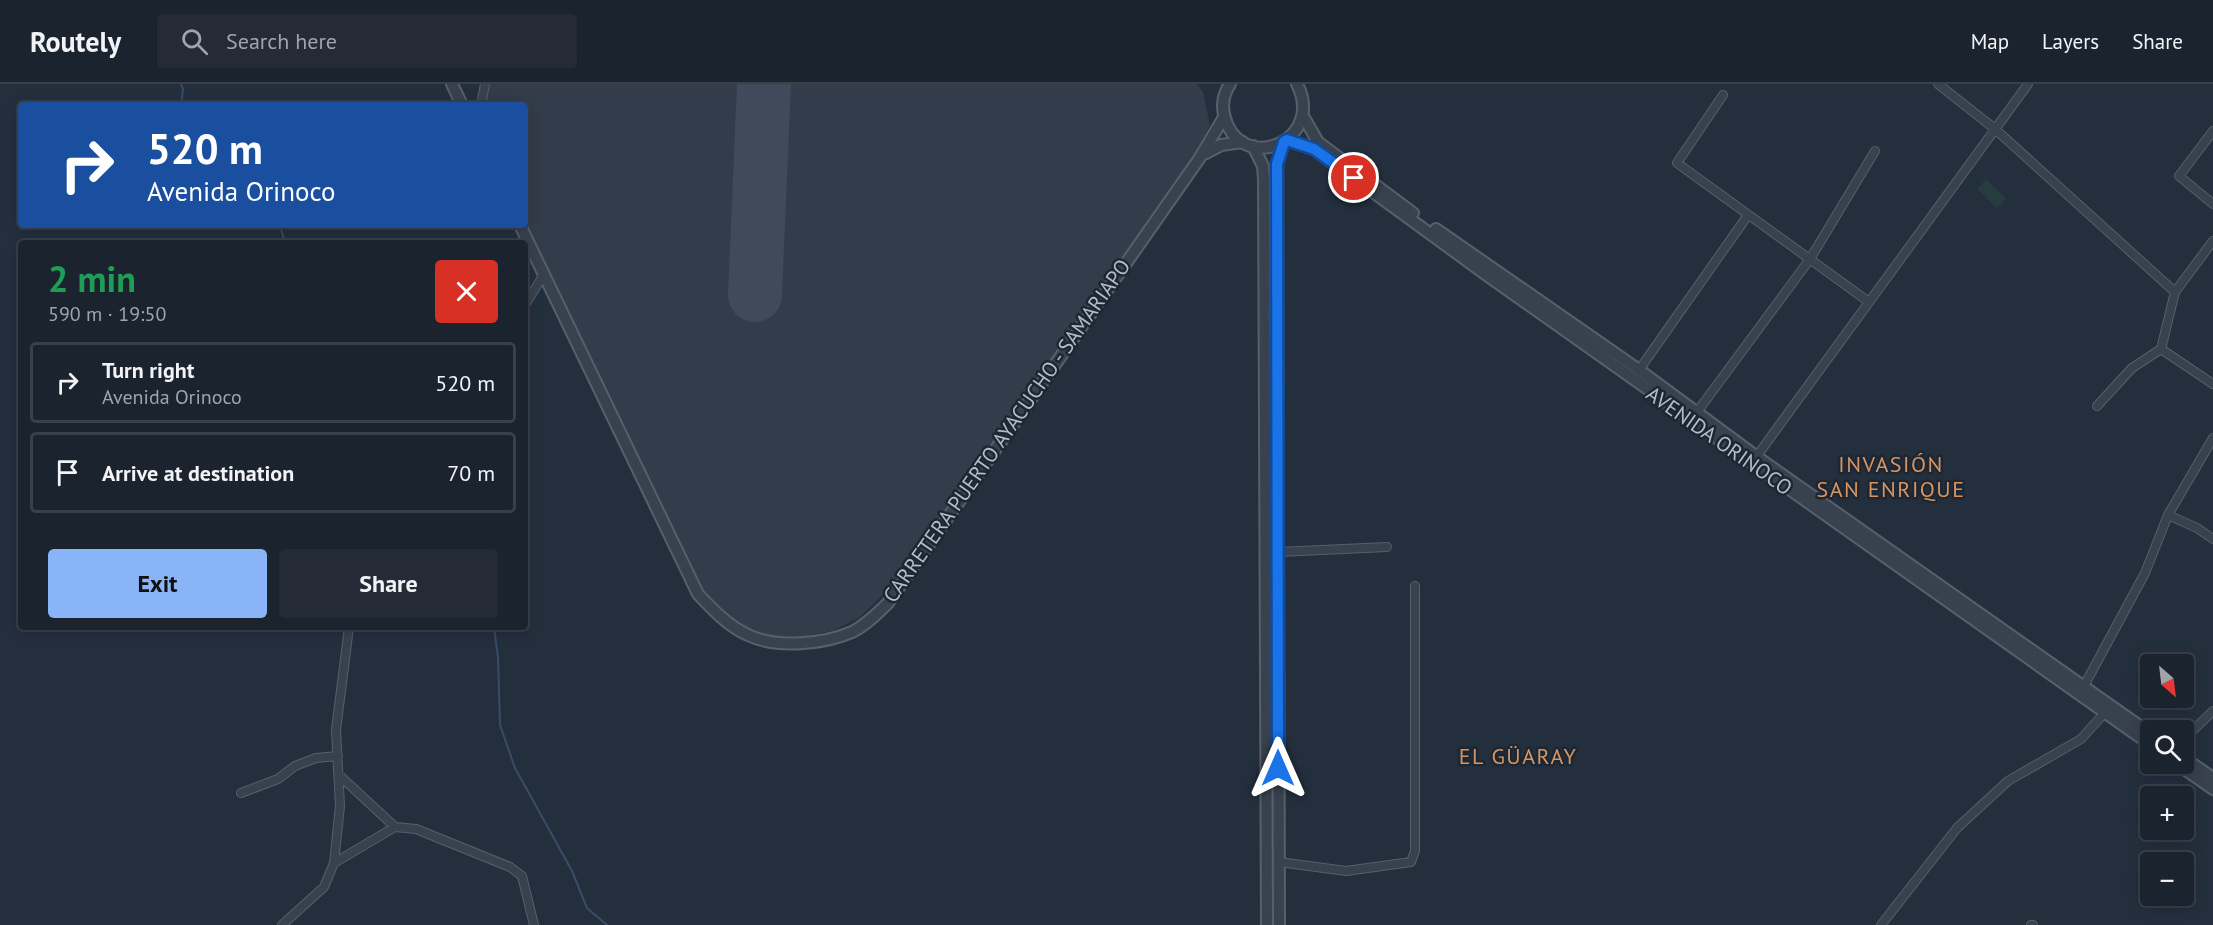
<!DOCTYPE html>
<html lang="en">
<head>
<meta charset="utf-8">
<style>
	body { margin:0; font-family:"PT Sans",sans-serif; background:#242b36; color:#f1f3f6; height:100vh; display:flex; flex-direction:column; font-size:22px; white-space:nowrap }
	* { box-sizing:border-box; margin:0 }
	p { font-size:20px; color:#a0a4aa }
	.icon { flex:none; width:33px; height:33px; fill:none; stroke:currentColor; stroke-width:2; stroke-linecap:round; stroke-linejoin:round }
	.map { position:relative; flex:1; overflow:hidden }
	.panel { position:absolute; left:18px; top:156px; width:510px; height:390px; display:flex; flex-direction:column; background:#1b232e; border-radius:6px; box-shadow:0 3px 15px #0003,0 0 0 2px #39404a }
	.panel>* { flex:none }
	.banner { position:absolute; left:18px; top:18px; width:510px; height:126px; border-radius:6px; box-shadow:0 3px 15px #0003,0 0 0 2px #39404a; background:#1a4fa0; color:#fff; overflow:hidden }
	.needle { width:39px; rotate:152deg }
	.buttons { position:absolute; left:2140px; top:570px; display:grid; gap:12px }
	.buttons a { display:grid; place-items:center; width:54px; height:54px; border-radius:6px; background:#1b232e; box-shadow:0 3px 15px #0003,0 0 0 2px #39404a; font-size:30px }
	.pin { position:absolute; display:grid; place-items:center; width:51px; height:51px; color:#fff; margin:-26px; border:3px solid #fff; border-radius:50%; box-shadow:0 2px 6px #0007 }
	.me { position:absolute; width:66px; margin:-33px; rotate:0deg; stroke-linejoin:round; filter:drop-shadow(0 0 4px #0008) }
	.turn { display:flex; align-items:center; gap:21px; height:126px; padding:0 30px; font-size:27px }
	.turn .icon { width:78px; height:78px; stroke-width:2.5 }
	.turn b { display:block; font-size:42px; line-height:51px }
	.round { display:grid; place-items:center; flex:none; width:63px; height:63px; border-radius:6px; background:#242b36 }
	.summary { display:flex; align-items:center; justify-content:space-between; height:102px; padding:0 30px }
	h1 { font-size:36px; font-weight:700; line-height:45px; color:#1e9e55 }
	.cta { display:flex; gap:12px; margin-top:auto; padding:12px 30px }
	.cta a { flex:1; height:69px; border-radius:6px; background:#8ab4f8; color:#111; font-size:24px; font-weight:700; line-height:69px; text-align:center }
	.cta a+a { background:#242b36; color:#f1f3f6 }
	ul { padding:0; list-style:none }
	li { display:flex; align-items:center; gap:18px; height:81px; margin:0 12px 9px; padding:0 18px; border:3px solid #39404a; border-radius:6px }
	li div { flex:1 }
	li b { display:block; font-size:22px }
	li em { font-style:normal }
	header { display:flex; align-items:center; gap:36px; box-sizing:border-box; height:84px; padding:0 30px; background:#1b232e; border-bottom:2px solid #39404a }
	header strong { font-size:28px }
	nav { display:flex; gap:33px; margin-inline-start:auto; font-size:21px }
	.search { width:420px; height:54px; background:#242b36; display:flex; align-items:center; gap:15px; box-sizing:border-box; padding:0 21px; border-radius:6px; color:#a0a4aa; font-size:22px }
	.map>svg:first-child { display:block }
	.airport { fill:#323c4b }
	.green { fill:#263c3f }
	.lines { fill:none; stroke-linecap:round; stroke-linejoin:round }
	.stream { stroke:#394c67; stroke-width:2 }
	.runway { stroke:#3f4a5a; stroke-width:54 }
	.minor-casing { stroke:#565f6c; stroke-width:10 }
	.tertiary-casing { stroke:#565f6c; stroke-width:14 }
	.minor { stroke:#38414e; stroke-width:8 }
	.tertiary { stroke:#38414e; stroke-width:10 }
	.route-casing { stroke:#114b97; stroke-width:15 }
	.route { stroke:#1a73e8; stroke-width:10 }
	.labels { text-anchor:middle; stroke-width:5; stroke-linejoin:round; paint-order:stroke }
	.street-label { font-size:21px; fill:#b4bcc9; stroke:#1d2633 }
	.neighbourhood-label { font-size:22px; letter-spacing:1.5px; fill:#d59563; stroke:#1d2633 }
</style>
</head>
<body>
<header>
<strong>Routely</strong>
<div class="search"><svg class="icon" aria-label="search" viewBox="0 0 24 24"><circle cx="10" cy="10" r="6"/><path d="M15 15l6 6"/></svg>Search here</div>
<nav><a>Map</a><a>Layers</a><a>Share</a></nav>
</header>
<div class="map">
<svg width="2213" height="841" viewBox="0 0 2213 841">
	<rect width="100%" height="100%" fill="#242f3e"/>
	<path class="airport" d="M490,0H1197L1203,8L1210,41L1192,75L890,504L859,534L832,547L800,553L771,552L742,544L720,528L700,501L525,138V21H485Z"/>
	<path class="green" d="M1986,95L2006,114L1997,124L1977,105Z"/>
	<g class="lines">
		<path class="stream" d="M181,21L183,5L181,0
			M280,141L285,159
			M494,543L498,574L500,641L515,684L572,787L587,824L607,841"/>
		<path class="runway" d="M755,211L764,0"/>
		<defs>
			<path id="minor" d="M1938,0L1995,45L2175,208
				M1723,11L1677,79L1869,218
				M481,21L485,0
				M2213,47L2179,92L2213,120
				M2213,157L2175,208L2161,265L2213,300
				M525,221L544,190
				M1639,286L1748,131
				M2097,322L2132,284L2161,265
				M1697,328L1810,175L1875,67
				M1754,376L2028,0
				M2168,431L2197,444L2213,455
				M1278,468L1387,463
				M2084,602L2145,489L2168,431L2213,354
				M2184,655L2213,627
				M339,691L395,743
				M241,709L278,695L295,682L316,674L338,672
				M1279,778L1346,787L1411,778L1415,767V502
				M334,779L395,743L416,745L510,783L522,792L534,841
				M282,841L324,803L334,779L340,722L336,646L349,543
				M1881,841L1957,744L2008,697L2081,655L2108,625
				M2031,841H2033"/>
			<path id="tertiary" d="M452,0L462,21
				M1230,0C1222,12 1221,26 1227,40C1248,89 1325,55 1297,0
				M1303,32L1318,58L1413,129
				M1287,56L1314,65L1488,192L2151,661
				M1253,62L1263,82L1264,95L1267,841
				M1206,69L1221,61L1243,58
				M520,141L698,510C713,526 728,542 748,551C777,565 824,560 852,548C866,541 878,529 888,519L1199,75L1224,33
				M1436,145L1639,286L1757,373L2151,650
				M2184,674L2213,694
				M2177,680L2213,705
				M1279,841L1277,80L1284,58"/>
		</defs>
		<use href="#minor" class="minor-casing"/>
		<use href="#tertiary" class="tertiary-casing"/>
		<use href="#minor" class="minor"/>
		<use href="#tertiary" class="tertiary"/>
	</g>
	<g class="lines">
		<defs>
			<path id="route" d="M1278,684L1277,80L1284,58L1287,56L1314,65L1354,94"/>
		</defs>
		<use href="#route" class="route-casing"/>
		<use href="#route" class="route"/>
	</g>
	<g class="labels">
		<g class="street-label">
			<text transform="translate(1007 347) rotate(-55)" y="7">CARRETERA PUERTO AYACUCHO - SAMARIAPO</text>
			<text transform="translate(1719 357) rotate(35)" y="7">AVENIDA ORINOCO</text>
		</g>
		<g class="neighbourhood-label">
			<text x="1891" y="388">INVASIÓN<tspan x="1891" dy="25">SAN ENRIQUE</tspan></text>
			<text x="1518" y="680">EL GÜARAY</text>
		</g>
	</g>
</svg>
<div class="buttons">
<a><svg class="needle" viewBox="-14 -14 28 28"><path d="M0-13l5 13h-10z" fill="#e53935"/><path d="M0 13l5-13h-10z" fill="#a0a4aa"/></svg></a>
<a><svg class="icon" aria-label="search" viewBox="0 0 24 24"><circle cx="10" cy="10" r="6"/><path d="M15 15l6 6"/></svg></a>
<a>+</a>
<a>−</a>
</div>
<div class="pin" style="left:1354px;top:94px;background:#d93025"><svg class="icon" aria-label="arrive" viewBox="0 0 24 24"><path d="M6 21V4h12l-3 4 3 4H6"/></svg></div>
<svg class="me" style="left:1278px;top:684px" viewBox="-20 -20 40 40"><path d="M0-17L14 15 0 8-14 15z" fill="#1a73e8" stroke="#fff" stroke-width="4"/></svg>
<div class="banner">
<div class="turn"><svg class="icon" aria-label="right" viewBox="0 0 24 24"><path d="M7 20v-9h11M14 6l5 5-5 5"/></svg><div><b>520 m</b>Avenida Orinoco</div></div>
</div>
<section class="panel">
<div class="summary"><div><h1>2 min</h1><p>590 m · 19:50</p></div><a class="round" style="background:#d93025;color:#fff"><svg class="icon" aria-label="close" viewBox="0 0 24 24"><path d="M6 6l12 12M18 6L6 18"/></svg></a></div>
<ul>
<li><svg class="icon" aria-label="right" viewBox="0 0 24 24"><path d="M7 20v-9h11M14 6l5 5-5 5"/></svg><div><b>Turn right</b><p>Avenida Orinoco</p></div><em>520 m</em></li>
<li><svg class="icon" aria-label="arrive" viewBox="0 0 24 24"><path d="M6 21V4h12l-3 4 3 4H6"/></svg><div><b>Arrive at destination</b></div><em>70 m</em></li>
</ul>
<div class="cta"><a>Exit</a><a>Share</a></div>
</section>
</div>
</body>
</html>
